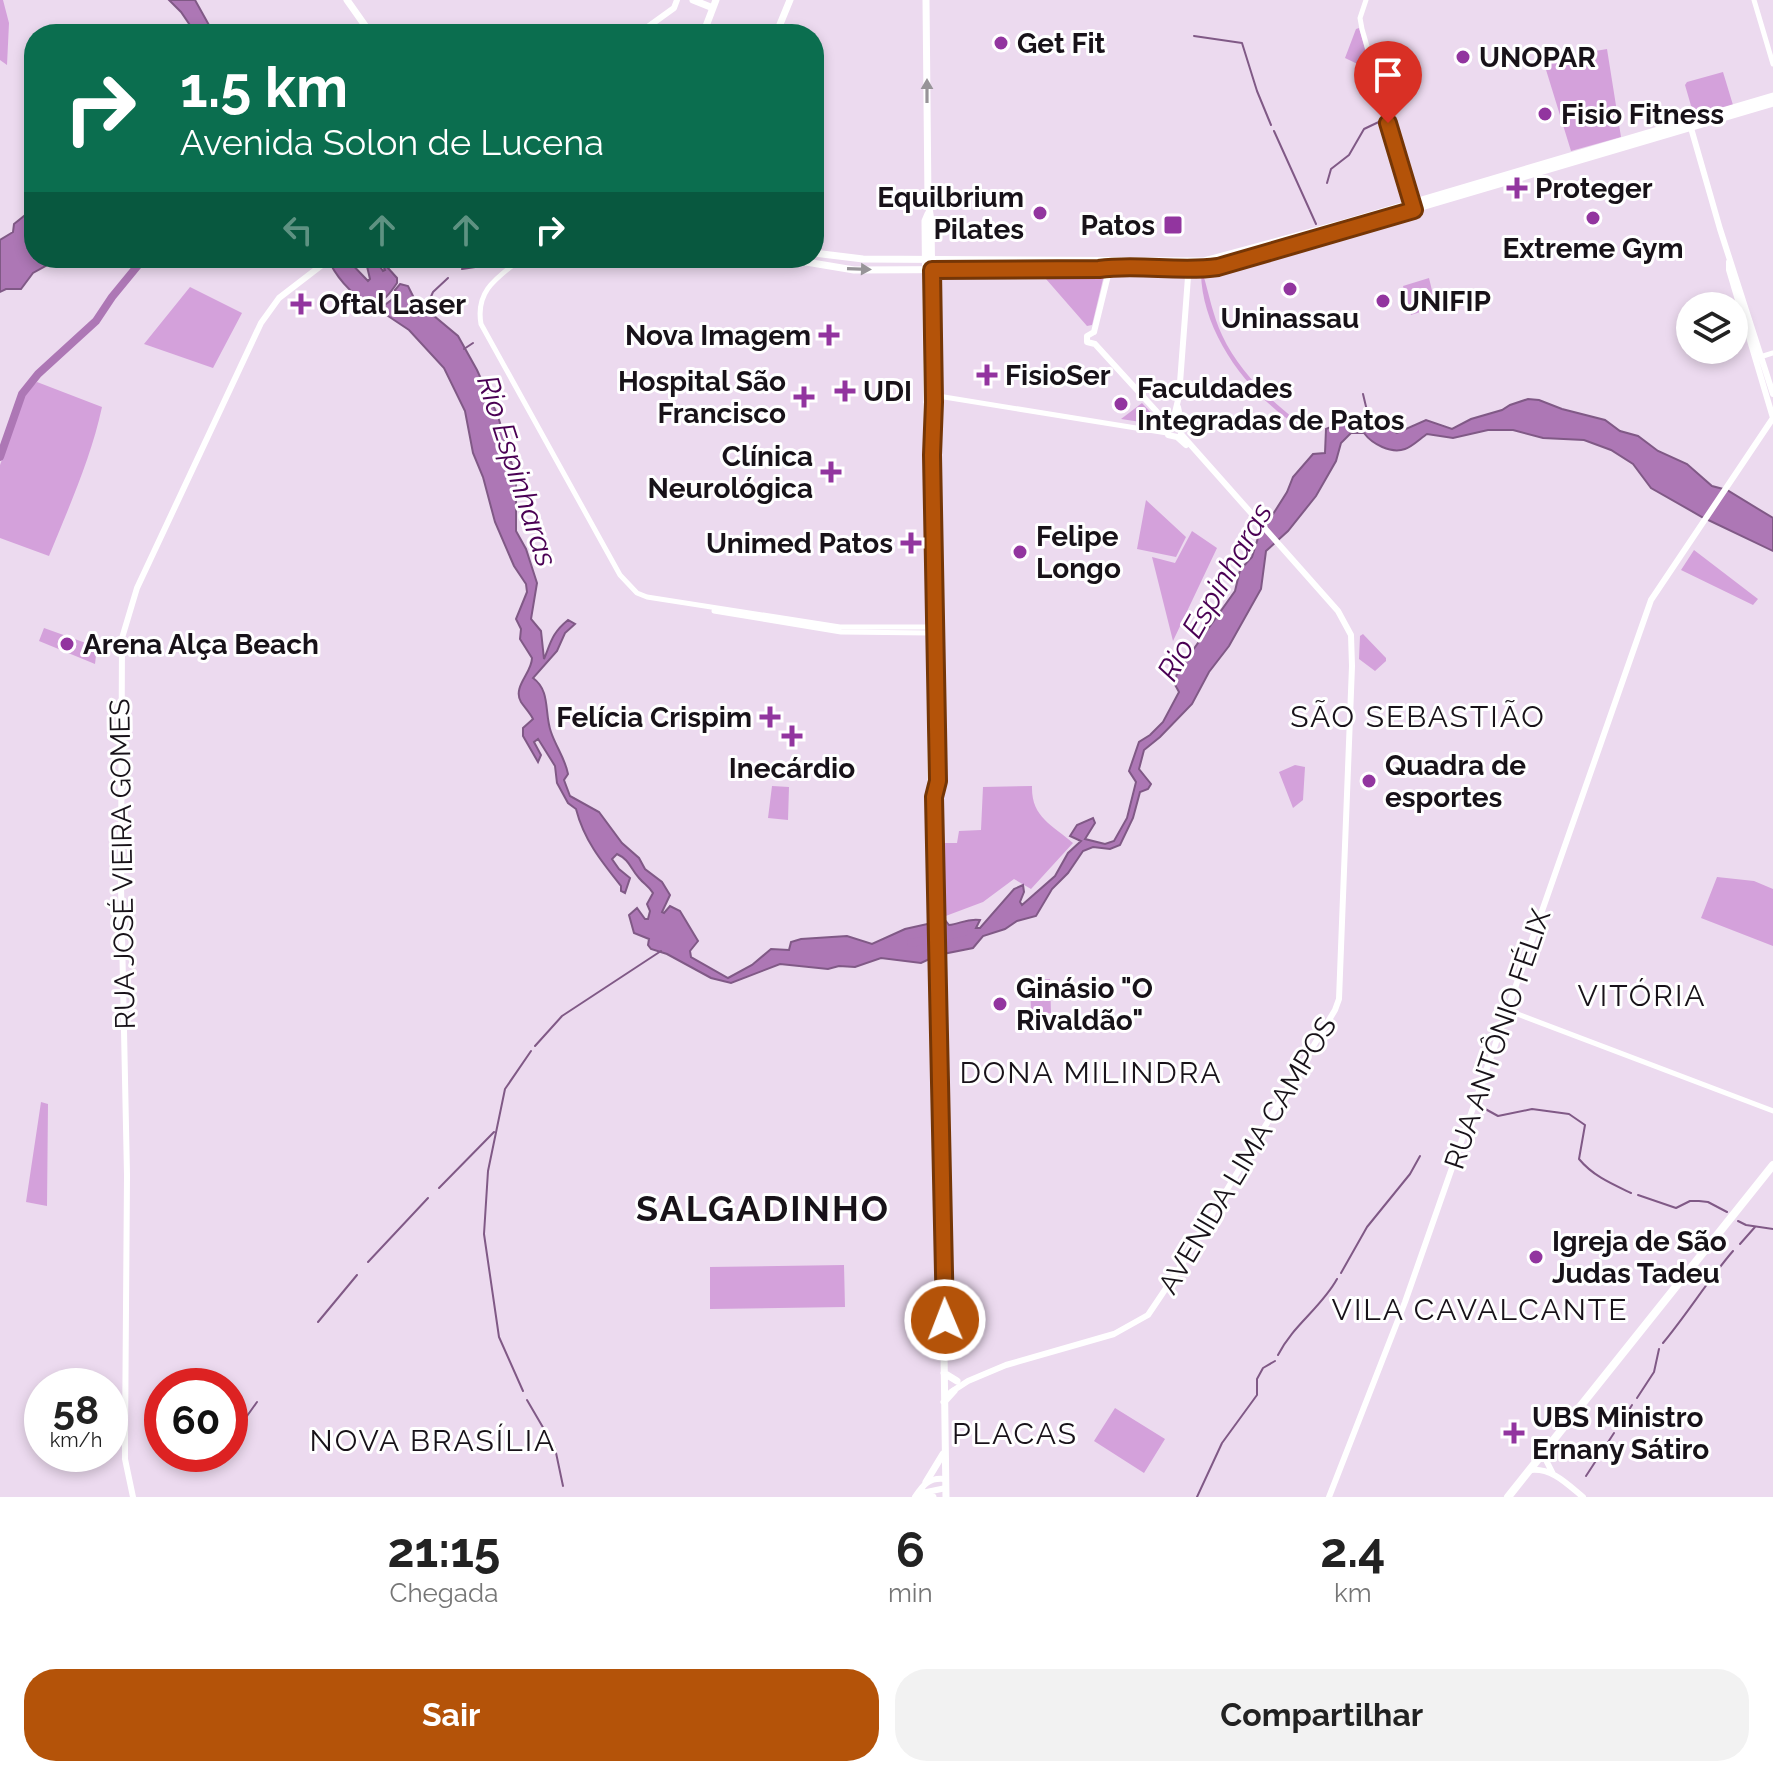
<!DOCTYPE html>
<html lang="pt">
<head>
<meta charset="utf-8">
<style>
	body { margin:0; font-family:Raleway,sans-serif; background:#f2f2f2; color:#222; height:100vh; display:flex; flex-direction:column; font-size:30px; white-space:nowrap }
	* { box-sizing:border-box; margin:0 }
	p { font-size:26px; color:#767676 }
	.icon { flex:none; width:44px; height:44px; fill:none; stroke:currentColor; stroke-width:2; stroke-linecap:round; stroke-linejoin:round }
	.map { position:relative; height:1497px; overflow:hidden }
	.sheet { display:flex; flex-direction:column; background:#fff; flex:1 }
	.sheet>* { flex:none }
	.top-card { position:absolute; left:24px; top:24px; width:800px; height:244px; border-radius:32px; box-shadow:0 4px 12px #0003; background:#0b6e4f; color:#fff; overflow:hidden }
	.buttons { position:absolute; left:1676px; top:292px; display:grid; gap:16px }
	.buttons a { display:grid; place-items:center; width:72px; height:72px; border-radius:50%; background:#fff; box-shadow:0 4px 12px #0003; font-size:40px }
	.speed { position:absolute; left:24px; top:1368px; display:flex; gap:16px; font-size:40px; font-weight:700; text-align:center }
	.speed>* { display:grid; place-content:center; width:104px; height:104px; border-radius:50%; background:#fff; box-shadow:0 4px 12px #0003; line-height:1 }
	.speed small { font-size:20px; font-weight:400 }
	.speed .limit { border:12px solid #d22; background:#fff; color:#111 }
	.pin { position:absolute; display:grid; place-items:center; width:68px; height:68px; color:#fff; margin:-82px -34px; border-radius:50% 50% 50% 0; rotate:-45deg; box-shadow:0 0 8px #0007 }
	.pin .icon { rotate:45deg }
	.me { position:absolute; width:88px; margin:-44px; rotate:359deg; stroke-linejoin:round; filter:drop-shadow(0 0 6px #0008) }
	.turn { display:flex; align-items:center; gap:28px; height:168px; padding:0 24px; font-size:36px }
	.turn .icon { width:104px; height:104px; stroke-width:2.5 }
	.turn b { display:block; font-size:56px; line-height:68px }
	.lanes { display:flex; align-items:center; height:76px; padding:0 24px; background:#0003; justify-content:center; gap:40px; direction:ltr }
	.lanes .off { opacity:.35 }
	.eta { display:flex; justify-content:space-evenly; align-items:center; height:136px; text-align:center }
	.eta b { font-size:48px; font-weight:700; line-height:56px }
	.cta { display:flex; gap:16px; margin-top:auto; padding:16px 24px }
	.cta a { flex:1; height:92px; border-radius:32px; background:#b45309; color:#fff; font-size:32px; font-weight:700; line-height:92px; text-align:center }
	.cta a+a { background:#f2f2f2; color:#222 }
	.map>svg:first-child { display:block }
	.green { fill:#d4a1db }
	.water { fill:#ad77b5; stroke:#805986; stroke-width:2 }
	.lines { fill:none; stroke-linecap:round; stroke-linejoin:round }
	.stream { stroke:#805986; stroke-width:2 }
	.river { stroke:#ad77b5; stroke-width:8 }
	.tertiary { stroke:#fff; stroke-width:5 }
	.secondary { stroke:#fff; stroke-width:6 }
	.primary { stroke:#fff; stroke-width:7 }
	.trunk { stroke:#fff; stroke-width:8 }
	.oneway { fill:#979498 }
	.route-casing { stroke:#753606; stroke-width:20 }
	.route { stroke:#b45309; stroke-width:14 }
	.poi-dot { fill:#92359f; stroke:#fff; stroke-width:3 }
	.labels { text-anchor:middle; stroke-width:6; stroke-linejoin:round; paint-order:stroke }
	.poi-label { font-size:28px; font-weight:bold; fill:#181219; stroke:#fff; text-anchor:start }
	.street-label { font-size:28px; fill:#181219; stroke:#fff }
	.water-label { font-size:30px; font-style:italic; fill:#4a0054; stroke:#fff }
	.neighbourhood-label { font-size:30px; letter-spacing:2px; fill:#181219; stroke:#fff }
	.district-label { font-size:36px; font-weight:bold; letter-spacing:2px; fill:#181219; stroke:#fff }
</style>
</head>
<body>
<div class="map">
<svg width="1773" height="1497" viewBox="0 0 1773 1497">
	<rect width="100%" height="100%" fill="#ecdaef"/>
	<path class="green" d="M0,0H3L9,23L7,65L0,60Z
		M1359,28L1370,67L1368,69L1345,58L1356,29Z
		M1607,49L1621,137L1571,151L1543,60Z
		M1723,72L1733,105L1694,116L1685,85L1687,82Z
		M1047,273L1104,275L1092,325L1087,326L1046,279Z
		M1201,273L1203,274C1209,294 1213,316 1222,335C1238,370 1267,397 1297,421L1298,426C1249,395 1202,333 1201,273Z
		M1429,278L1436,307L1411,315L1403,286Z
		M190,287L242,313L213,368L144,344Z
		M37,382L102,407C91,458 69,507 49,556L0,538V465L26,392Z
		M1142,403L1161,423V425L1121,419Z
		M1146,500L1186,537L1176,557L1137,549Z
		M1192,531L1217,548L1173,641L1152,557L1175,563Z
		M1694,550L1758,599L1753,605L1681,570Z
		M44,628L97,647L95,664L39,641Z
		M1363,634L1386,658V661L1375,671L1359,659L1360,636Z
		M1295,765L1305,767L1303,800L1293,808L1279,772Z
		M772,786L789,787L788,820L768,818Z
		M1032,786C1031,817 1052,825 1073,843L1031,889L1014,879L983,902L943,917L944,843H957L959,831L981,830L983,787Z
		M1717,877L1754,881L1773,889V946L1701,918Z
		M1050,979L1051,1013L1031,1014L1030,980Z
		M41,1102L48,1104L47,1206L26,1202Z
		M844,1265L845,1307L710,1309V1267Z
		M1115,1408L1165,1439L1144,1473L1094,1441Z"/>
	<path class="water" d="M169,0H195L214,34H196L181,12Z
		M34,211V258H50L49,264L33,273L21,289H6L0,292V240L13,232L14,224L29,212Z
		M337,258H346L368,281L370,279L365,258H374L383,271L385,270L380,258H393L388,268L397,278V283C393,289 385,300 379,302C360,308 337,277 330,263Z
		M400,284L408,286L415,300L458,336L477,370L498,416L516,479V531L526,549L537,583L531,619L541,631L544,659C551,642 552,633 568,620L575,624L565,633L557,651L533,678C551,691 544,713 551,732C556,747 565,758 568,774L564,780L570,796L599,812L622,843L639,858L645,869L662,882L670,895L662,912L664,913L670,906L680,911L698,941L690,951L691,957L728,978L752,965L771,949L789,950L791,942L801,939L847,936L872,944L905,929L945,920L949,925C960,924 967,918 980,920L976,928H980L1014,889L1023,885L1024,892L1020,902L1022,905L1055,876L1068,853L1081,841L1070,836L1077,825L1093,818L1095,823L1085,839L1105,844L1114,841L1127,818L1136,782L1129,771L1139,742L1150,735L1163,722L1179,692L1174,683L1178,671L1235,591L1240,570L1252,557L1258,538L1287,492L1293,477L1313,454L1325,453L1326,429C1338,423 1351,423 1364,418L1397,433L1426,420L1452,429L1471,419L1502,410L1510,405L1528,399L1539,400L1562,409L1605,420L1620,431L1638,436L1658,451L1687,464L1712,486L1727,490L1773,518V551L1702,517L1651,488L1633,464L1611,450L1584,440L1543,438L1513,430H1488L1453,438L1427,434C1421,438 1412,447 1405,449C1391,454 1372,444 1364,433H1351L1341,443L1336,461L1316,496L1288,531L1266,551L1261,589L1229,646L1209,672L1192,704L1160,737L1144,750L1139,769L1151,784L1148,789L1140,792L1133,818L1120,845L1110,849L1093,847L1083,851L1068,873L1052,889L1036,916L1017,921L1005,929L983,936L973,948L938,955L921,963L881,958L855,967L839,966L828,969L780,964L731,983L711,978L667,954L651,949L648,945L649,939L634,933L629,915L637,908L645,919H648L650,911L647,904L653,893C649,886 644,884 639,878C630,868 630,860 617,854L612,859L619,869L630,878L625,893L621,891V886C601,861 584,840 576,809L568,803L557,783L555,766L540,742L538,739L534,742L541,755L538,762L523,736V728L533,719C530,713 525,708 521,702C512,687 532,673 532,658L520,639L521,629L516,619L527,592L526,584L514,566L495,522L483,477L473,453L465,411L444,368L409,330L382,312L381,308L394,298L395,290Z"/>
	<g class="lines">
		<path class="stream" d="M1194,36L1242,43L1257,91L1271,125
			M1274,131L1316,224
			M1327,183L1331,169L1349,155L1364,129L1385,119
			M462,269L502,263
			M426,308L433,292L448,278
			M464,349L473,343
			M1363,394L1368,415L1366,420
			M535,1046L562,1016L661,951
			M1478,1105L1498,1116L1532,1109L1569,1114L1585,1125L1579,1159C1593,1176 1612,1184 1631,1193
			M439,1188L494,1132
			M1638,1195L1676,1208L1690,1201H1699L1708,1202L1727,1212
			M1738,1221L1746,1225L1773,1229
			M1740,1244L1755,1227
			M368,1262L428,1198
			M1341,1273L1367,1227L1410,1174L1420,1156
			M318,1322L357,1275
			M1663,1343C1688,1313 1708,1280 1733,1251
			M1278,1355C1293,1325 1321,1308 1337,1279
			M523,1391L499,1337L484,1234L488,1171L505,1089L531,1051
			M1637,1398L1654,1372L1659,1349
			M527,1400L555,1448L563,1486
			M242,1423L257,1402
			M1617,1429L1632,1405
			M1586,1476L1614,1433
			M1197,1497L1222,1443L1257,1395V1379L1263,1368L1275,1361"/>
		<path class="river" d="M0,457L22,394L38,374L96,321L112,297L144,258
			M911,943L964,932"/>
		<path class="tertiary" d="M1366,0L1360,18L1362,29L1412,203
			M1754,0L1773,64
			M522,258C498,277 475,290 481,324L620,575L637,593L647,597L840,627H930
			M1760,357L1773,353
			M934,393L938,396L1167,433
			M714,611L841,632L930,633
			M1507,1010L1773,1111"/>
		<path class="secondary" d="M638,34L674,8L677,0
			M1691,128L1720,229L1773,394
			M1729,262V270L1773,418
			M1094,332L1087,336V342L1095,344L1168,424
			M1094,332L1110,267
			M1178,407L1182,426
			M1173,421L1179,396L1188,277L1186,262
			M1168,424V435L1177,437L1186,445
			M951,1392L968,1381L1006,1365L1114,1334L1148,1315L1181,1266L1335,1010L1339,999L1352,666L1351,635L1338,611L1181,434
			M1545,1452L1547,1462L1553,1474
			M1531,1470C1552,1468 1567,1484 1583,1497
			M917,1494L946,1488
			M133,1497L125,1459V1440L127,1175L121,886L122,638L137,588L261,323L279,298L331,258
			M915,1497C923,1485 929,1477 945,1479
			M1329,1497L1405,1302L1651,600L1773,418"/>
		<path class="primary" d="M347,0L371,34
			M693,0L713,8
			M926,0L928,201L931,221L938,781L935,791
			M703,34L716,0
			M776,34L790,0
			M928,214L925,221L931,781L937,843L946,1497
			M814,253L863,259L1204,261L1337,225L1773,96
			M782,258L854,270L1097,269C1137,265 1178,274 1218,267L1773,103
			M944,1373L957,1381
			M944,1402L954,1391
			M926,1482L943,1454
			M919,1497H933"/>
		<path class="trunk" d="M1508,1497L1773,1165"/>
	</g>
	<defs><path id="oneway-solid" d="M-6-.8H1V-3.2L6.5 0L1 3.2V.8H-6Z" transform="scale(2)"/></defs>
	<g class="oneway">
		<use href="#oneway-solid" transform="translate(927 91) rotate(-90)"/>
		<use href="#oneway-solid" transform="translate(859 269) rotate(2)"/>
	</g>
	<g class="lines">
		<defs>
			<path id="route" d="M945,1320L934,797L938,781L932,455L934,402L932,270L1099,269C1139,263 1178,273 1218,267L1414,210L1388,123"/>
		</defs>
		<use href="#route" class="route-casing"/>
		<use href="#route" class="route"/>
	</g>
	<g class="poi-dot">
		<circle cx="1001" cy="43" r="8"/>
		<circle cx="1463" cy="57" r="8"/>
		<circle cx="1545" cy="114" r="8"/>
		<path d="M1513 176h8v8h8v8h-8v8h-8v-8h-8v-8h8z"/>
		<circle cx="1040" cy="213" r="8"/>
		<circle cx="1593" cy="218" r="8"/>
		<rect x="1163" y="215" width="20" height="20" rx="4"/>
		<circle cx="1290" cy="289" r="8"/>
		<circle cx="1383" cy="301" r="8"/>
		<path d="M297 292h8v8h8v8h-8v8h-8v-8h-8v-8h8z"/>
		<path d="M825 323h8v8h8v8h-8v8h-8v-8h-8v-8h8z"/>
		<path d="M983 363h8v8h8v8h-8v8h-8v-8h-8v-8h8z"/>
		<path d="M841 379h8v8h8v8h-8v8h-8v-8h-8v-8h8z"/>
		<path d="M800 385h8v8h8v8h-8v8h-8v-8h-8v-8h8z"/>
		<circle cx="1121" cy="404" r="8"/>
		<path d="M827 460h8v8h8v8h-8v8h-8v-8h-8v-8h8z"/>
		<path d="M907 531h8v8h8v8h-8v8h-8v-8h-8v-8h8z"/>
		<circle cx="1020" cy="552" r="8"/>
		<circle cx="67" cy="644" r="8"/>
		<path d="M766 705h8v8h8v8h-8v8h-8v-8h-8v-8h8z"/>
		<path d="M788 724h8v8h8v8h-8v8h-8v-8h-8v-8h8z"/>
		<circle cx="1369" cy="781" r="8"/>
		<circle cx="1000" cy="1004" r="8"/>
		<circle cx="1536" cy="1257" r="8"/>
		<path d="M1510 1421h8v8h8v8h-8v8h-8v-8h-8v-8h8z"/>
	</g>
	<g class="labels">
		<g class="poi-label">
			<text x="1017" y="53">Get Fit</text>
			<text x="1479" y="67">UNOPAR</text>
			<text x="1561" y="124">Fisio Fitness</text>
			<text x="1535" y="198">Proteger</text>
			<text x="1024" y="207" text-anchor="end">Equilbrium<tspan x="1024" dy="32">Pilates</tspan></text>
			<text x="1155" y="235" text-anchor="end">Patos</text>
			<text x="1593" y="258" text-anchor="middle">Extreme Gym</text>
			<text x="1399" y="311">UNIFIP</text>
			<text x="319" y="314">Oftal Laser</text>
			<text x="1290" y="328" text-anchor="middle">Uninassau</text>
			<text x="811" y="345" text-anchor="end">Nova Imagem</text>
			<text x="1005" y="385">FisioSer</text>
			<text x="786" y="391" text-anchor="end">Hospital São<tspan x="786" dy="32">Francisco</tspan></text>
			<text x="1137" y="398">Faculdades<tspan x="1137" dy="32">Integradas de Patos</tspan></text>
			<text x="863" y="401">UDI</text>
			<text x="813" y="466" text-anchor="end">Clínica<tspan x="813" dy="32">Neurológica</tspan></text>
			<text x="1036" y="546">Felipe<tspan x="1036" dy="32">Longo</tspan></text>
			<text x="893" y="553" text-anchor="end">Unimed Patos</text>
			<text x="83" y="654">Arena Alça Beach</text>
			<text x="752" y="727" text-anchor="end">Felícia Crispim</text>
			<text x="1385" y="775">Quadra de<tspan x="1385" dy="32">esportes</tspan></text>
			<text x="792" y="778" text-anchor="middle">Inecárdio</text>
			<text x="1016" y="998">Ginásio "O<tspan x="1016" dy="32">Rivaldão"</tspan></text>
			<text x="1552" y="1251">Igreja de São<tspan x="1552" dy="32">Judas Tadeu</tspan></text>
			<text x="1532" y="1427">UBS Ministro<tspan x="1532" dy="32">Ernany Sátiro</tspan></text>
		</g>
		<g class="street-label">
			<text transform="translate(122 864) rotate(-91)" y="10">RUA JOSÉ VIEIRA GOMES</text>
			<text transform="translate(1497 1039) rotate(-71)" y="10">RUA ANTÔNIO FÉLIX</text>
			<text transform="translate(1247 1155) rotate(-59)" y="10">AVENIDA LIMA CAMPOS</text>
		</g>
		<g class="water-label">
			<text transform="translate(517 471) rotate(72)" y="10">Rio Espinharas</text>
			<text transform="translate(1215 592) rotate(-60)" y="10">Rio Espinharas</text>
		</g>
		<g class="neighbourhood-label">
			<text x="1418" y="727">SÃO SEBASTIÃO</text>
			<text x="1642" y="1006">VITÓRIA</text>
			<text x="1091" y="1083">DONA MILINDRA</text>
			<text x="1480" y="1320">VILA CAVALCANTE</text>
			<text x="1015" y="1444">PLACAS</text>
			<text x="433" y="1451">NOVA BRASÍLIA</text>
		</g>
		<g class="district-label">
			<text x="763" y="1221">SALGADINHO</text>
		</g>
	</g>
</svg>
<div class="buttons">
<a><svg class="icon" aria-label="layers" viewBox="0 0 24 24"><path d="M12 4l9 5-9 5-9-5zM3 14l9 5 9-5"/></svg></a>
</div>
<div class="speed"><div>58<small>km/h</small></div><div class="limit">60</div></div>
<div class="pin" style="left:1388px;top:123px;background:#d93025"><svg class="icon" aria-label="arrive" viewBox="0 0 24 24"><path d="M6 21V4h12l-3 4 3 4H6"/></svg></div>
<svg class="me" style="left:945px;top:1320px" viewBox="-20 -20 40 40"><circle r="17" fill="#b45309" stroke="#fff" stroke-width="3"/><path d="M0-11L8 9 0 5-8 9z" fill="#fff"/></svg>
<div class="top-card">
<div class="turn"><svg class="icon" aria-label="right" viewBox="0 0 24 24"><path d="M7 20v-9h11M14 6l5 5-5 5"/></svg><div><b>1.5 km</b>Avenida Solon de Lucena</div></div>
<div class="lanes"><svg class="icon off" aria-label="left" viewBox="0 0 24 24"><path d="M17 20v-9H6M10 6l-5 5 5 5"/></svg><svg class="icon off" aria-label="ahead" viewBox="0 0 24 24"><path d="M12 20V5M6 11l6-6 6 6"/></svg><svg class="icon off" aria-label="ahead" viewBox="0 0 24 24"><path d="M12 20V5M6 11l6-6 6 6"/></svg><svg class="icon" aria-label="right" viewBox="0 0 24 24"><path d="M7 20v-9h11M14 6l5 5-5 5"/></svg></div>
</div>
</div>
<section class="sheet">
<div class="eta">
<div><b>21:15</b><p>Chegada</p></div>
<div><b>6</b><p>min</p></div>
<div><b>2.4</b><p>km</p></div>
</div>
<div class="cta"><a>Sair</a><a>Compartilhar</a></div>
</section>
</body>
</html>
